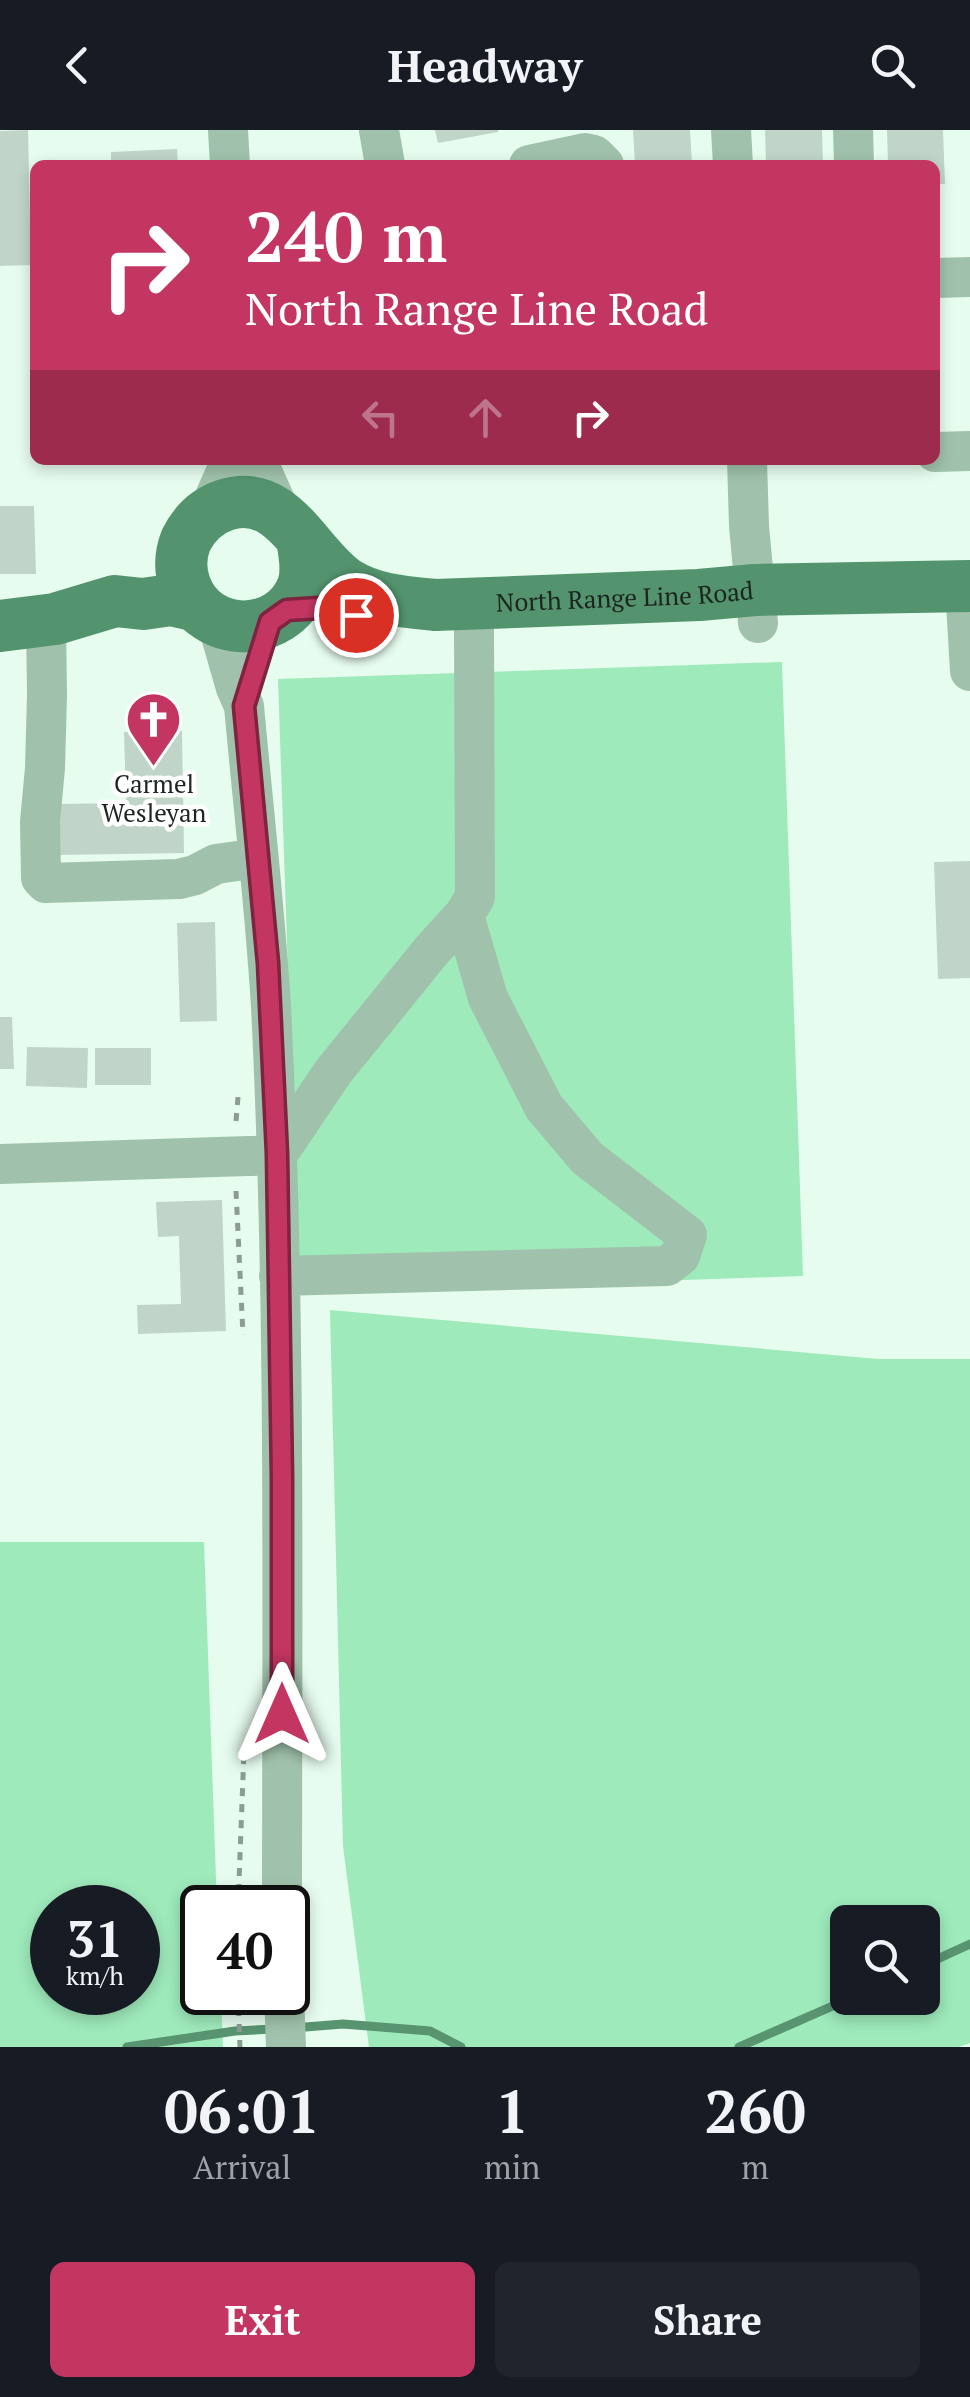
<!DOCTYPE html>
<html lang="en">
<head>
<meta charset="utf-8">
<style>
	body { margin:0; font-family:"PT Serif",serif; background:#20242c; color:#f1f3f6; height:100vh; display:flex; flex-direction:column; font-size:38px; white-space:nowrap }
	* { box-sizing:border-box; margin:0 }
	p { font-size:32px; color:#9ea1a6 }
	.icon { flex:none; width:55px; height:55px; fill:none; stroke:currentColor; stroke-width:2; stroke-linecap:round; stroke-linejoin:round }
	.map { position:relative; height:1917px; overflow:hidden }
	.details { display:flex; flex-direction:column; background:#171b24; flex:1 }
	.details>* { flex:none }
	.banner { position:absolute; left:30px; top:30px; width:910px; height:305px; border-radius:15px; box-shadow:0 5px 15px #0003; background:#c43662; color:#fff; overflow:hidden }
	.buttons { position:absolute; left:830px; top:1775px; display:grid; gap:20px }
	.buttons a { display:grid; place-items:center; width:110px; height:110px; border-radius:15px; background:#171b24; box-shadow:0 5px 15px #0003; font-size:50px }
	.speed { position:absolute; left:30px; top:1755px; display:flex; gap:20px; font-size:50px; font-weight:700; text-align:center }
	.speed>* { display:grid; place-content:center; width:130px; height:130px; border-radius:50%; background:#171b24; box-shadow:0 5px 15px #0003; line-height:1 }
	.speed small { font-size:25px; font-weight:400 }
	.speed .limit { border:5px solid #111; border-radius:15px; background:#fff; color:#111 }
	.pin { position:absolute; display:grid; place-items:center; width:85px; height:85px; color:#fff; margin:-42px; border:5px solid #fff; border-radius:50%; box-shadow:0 2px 10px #0007 }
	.me { position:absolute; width:110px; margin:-55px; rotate:0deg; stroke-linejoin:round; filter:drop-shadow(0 0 8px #0008) }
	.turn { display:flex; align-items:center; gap:35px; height:210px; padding:0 50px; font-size:45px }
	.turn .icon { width:130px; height:130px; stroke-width:2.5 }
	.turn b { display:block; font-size:70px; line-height:85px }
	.lanes { display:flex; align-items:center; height:95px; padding:0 50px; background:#0003; justify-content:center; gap:50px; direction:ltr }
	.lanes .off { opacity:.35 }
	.eta { display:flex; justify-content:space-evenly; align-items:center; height:170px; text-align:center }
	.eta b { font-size:60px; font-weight:700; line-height:70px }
	.cta { display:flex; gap:20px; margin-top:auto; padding:20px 50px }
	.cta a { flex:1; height:115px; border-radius:15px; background:#c43662; color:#fff; font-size:40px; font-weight:700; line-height:115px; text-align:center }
	.cta a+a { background:#20242c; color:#f1f3f6 }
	header { display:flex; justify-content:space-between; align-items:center; height:130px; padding:0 50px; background:#171b24; font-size:45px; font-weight:700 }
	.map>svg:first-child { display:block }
	.green { fill:#9eeabb; fill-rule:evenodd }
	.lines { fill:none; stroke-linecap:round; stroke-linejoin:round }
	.stream { stroke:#599471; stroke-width:9 }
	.building { fill:#c0d5c7 }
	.path { stroke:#8c9c92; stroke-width:5; stroke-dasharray:8 8; stroke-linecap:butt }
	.minor { stroke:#a0c2ac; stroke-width:40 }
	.major { stroke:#53946e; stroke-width:52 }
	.route-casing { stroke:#7f2340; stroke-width:25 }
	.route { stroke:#c43662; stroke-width:18 }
	.labels { text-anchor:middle; stroke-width:9; stroke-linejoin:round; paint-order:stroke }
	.street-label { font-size:25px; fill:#1d2520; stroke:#fff }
	.poi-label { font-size:25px; fill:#1d2520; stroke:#fff }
</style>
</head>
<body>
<header><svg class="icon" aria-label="back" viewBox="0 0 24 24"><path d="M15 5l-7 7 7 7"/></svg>Headway<svg class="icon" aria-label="search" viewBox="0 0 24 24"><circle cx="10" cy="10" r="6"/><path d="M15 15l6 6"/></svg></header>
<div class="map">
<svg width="970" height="1917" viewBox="0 0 970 1917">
	<rect width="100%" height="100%" fill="#e6fcee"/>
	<path class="green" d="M782,532L803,1146L299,1163L278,549Z
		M330,1180L878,1229H970V1913L959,1917H369L343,1716ZM848,1792H922V1868H848Z
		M0,1412H204L217,1777L202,1778V1862L221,1863L223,1917H0ZM52,1778H138V1862H52Z"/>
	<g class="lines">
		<path class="stream" d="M922,1836L970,1814
			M293,1898L343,1894L430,1901L461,1917
			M127,1917L235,1901L273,1899
			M739,1917L851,1868"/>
	</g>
	<path class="building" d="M28,0L31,135L0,136V1Z
		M435,0H498V2L438,13Z
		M633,0H690L692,35H635Z
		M765,0H822L823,35H766Z
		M887,0H943L945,54H935V35H888Z
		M177,19L178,35H111V22Z
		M0,376H34L36,444H0Z
		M182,601L184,723L57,725L56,674L126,673L124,602Z
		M970,731V848L938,849L934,732Z
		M215,792L217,891L180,892L177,793Z
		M0,887H12L14,939H0Z
		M27,917L88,918L87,958L26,956Z
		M95,918H151V955H95Z
		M222,1070L226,1201L138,1204L137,1175L181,1174L179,1106L158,1107L156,1072Z"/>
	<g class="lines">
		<path class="path" d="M236,991L238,967
			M236,1061L243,1205
			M238,1778L244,1621
			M238,1862L240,1917"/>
		<path class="minor" d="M228,0L230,35
			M379,0L385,35
			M731,0L733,35
			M853,0L854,35
			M529,35L585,23L594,25L604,35
			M935,148L970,147
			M935,322L970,321
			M257,330L281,384
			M747,330L749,396L758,493
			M208,383L231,330
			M965,456L970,541
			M46,491L47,565L45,638L40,692L41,748L46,753L179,749L195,745L216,734L258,728
			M217,492L236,558L244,576C253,676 265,777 271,877C286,1177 282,1478 282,1778
			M277,1025L333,942L432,820L464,785L475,767L474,499
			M0,1034L277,1025
			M279,1146L667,1136L680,1126L687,1105L587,1028L544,977L488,868L464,785
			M284,1862L286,1917"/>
		<g class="major">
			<path id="s1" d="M302,410C305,425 308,441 303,456C283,510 204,510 185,455C180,441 180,425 186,410C194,394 207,381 225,375C283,356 306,426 346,453C373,470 404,472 435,475L699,465L755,460L970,456"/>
			<path d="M0,496L55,489L115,471L143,474L171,470L197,476"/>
		</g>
	</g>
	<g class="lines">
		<defs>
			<path id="route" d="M282,1584V1349L277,1024L268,833L244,576L270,492L287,480L319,478L356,485"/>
		</defs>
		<use href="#route" class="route-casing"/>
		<use href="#route" class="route"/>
	</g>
	<defs>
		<symbol id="church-pin" viewBox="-11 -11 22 30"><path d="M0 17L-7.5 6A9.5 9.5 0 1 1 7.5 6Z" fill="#c43662" stroke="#fff"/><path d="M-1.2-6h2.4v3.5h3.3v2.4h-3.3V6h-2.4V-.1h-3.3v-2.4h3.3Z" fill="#fff"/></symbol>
	</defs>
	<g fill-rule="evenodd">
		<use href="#church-pin" x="122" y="558" width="63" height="86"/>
	</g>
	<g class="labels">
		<g class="street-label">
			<text dy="9" stroke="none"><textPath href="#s1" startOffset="735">North Range Line Road</textPath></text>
		</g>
		<g class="poi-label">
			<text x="154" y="663">Carmel<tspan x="154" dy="29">Wesleyan</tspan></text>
		</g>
	</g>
</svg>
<div class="buttons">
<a><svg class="icon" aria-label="search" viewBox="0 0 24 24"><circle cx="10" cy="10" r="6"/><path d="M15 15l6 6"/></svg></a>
</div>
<div class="speed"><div>31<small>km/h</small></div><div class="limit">40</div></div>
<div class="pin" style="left:356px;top:485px;background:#d93025"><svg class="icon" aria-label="arrive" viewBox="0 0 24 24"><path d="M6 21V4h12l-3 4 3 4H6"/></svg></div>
<svg class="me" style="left:282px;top:1584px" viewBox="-20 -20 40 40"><path d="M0-17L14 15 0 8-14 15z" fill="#c43662" stroke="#fff" stroke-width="4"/></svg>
<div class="banner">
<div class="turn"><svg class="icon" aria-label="right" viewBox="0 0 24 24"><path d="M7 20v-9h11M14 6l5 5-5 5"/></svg><div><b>240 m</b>North Range Line Road</div></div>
<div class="lanes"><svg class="icon off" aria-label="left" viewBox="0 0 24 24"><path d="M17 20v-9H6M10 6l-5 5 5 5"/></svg><svg class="icon off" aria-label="ahead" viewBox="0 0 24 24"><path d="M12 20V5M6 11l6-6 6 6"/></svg><svg class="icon" aria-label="right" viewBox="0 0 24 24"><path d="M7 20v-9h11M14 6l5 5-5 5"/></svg></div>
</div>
</div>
<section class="details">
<div class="eta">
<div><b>06:01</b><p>Arrival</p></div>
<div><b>1</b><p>min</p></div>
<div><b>260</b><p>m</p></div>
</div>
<div class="cta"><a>Exit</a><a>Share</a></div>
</section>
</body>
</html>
